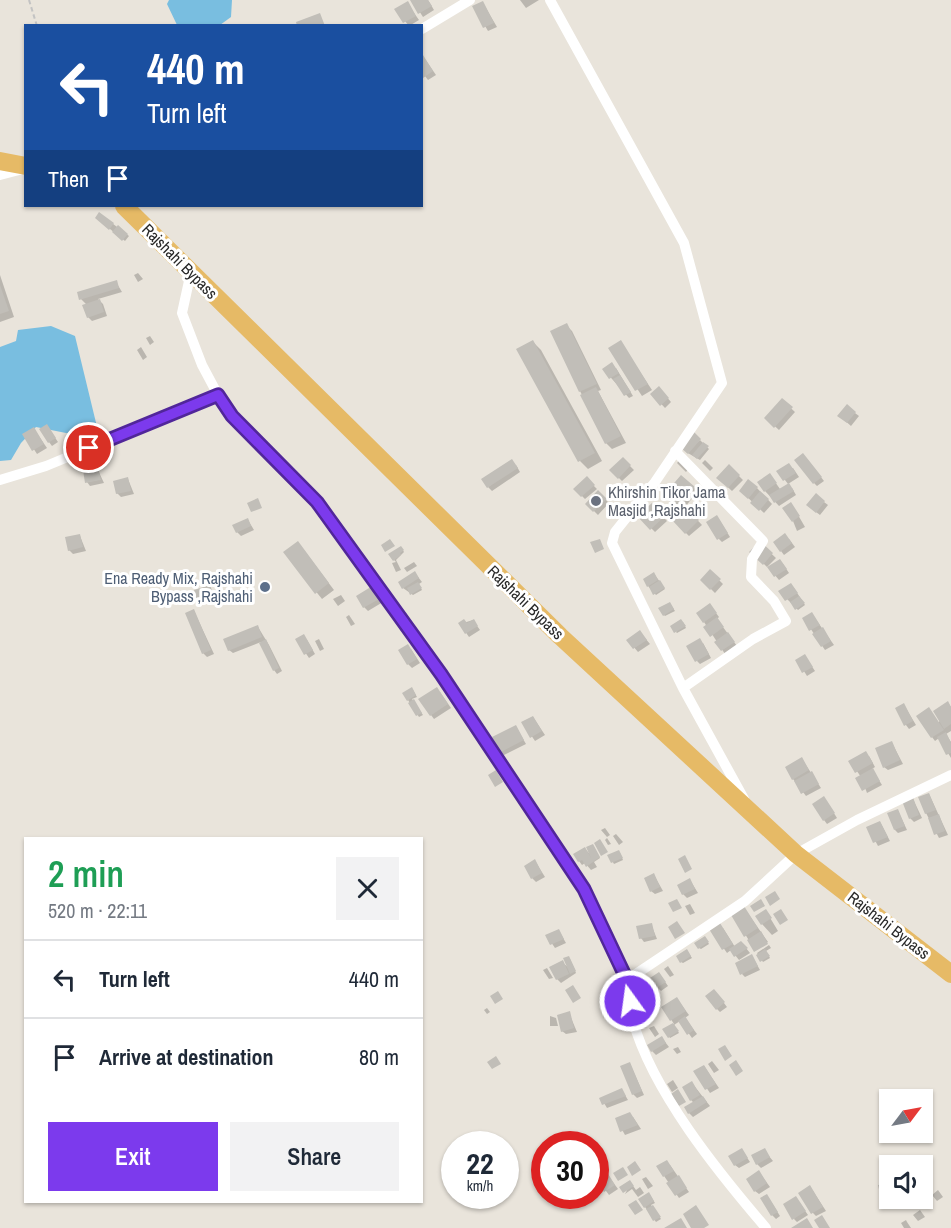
<!DOCTYPE html>
<html lang="en">
<head>
<meta charset="utf-8">
<style>
	body { margin:0; font-family:"Archivo Narrow",sans-serif; background:#f2f2f3; color:#1f2937; height:100vh; display:flex; flex-direction:column; font-size:22px; white-space:nowrap }
	* { box-sizing:border-box; margin:0 }
	p { font-size:20px; color:#747a83 }
	.icon { flex:none; width:33px; height:33px; fill:none; stroke:currentColor; stroke-width:2; stroke-linecap:round; stroke-linejoin:round }
	.map { position:relative; flex:1; overflow:hidden }
	.sheet { position:absolute; left:24px; top:837px; width:399px; height:366px; display:flex; flex-direction:column; background:#fff; border-radius:0px; box-shadow:0 2px 4px #0004 }
	.sheet>* { flex:none }
	.guide { position:absolute; left:24px; top:24px; width:399px; height:183px; border-radius:0px; box-shadow:0 2px 4px #0004; background:#1a4fa0; color:#fff; overflow:hidden }
	.needle { width:39px; rotate:58deg }
	.controls { position:absolute; left:879px; top:1089px; display:grid; gap:12px }
	.controls a { display:grid; place-items:center; width:54px; height:54px; border-radius:0px; background:#fff; box-shadow:0 2px 4px #0004; font-size:30px }
	.speed { position:absolute; left:441px; top:1131px; display:flex; gap:12px; font-size:30px; font-weight:700; text-align:center }
	.speed>* { display:grid; place-content:center; width:78px; height:78px; border-radius:50%; background:#fff; box-shadow:0 2px 4px #0004; line-height:1 }
	.speed small { font-size:15px; font-weight:400 }
	.speed .limit { border:9px solid #d22; background:#fff; color:#111 }
	.pin { position:absolute; display:grid; place-items:center; width:51px; height:51px; color:#fff; margin:-26px; border:3px solid #fff; border-radius:50%; box-shadow:0 2px 6px #0007 }
	.me { position:absolute; width:66px; margin:-33px; rotate:346deg; stroke-linejoin:round; filter:drop-shadow(0 0 4px #0008) }
	.turn { display:flex; align-items:center; gap:21px; height:126px; padding:0 24px; font-size:27px }
	.turn .icon { width:78px; height:78px; stroke-width:2.5 }
	.turn b { display:block; font-size:42px; line-height:51px }
	.then { display:flex; align-items:center; height:57px; padding:0 24px; background:#0003; gap:12px; font-size:22px }
	.round { display:grid; place-items:center; flex:none; width:63px; height:63px; border-radius:0px; background:#f2f2f3 }
	.headline { display:flex; align-items:center; justify-content:space-between; height:102px; padding:0 24px }
	h1 { font-size:36px; font-weight:600; line-height:45px; color:#1e9e55 }
	.primary-button { display:flex; gap:12px; margin-top:auto; padding:12px 24px }
	.primary-button a { flex:1; height:69px; border-radius:0px; background:#7c3aed; color:#fff; font-size:24px; font-weight:600; line-height:69px; text-align:center }
	.primary-button a+a { background:#f2f2f3; color:#1f2937 }
	ul { padding:0; list-style:none }
	li { display:flex; align-items:center; gap:18px; height:78px; padding:0 24px; border-top:2px solid #e0e1e3 }
	li div { flex:1 }
	li b { display:block; font-size:22px }
	li em { font-style:normal }
	.map>svg:first-child { display:block }
	.water { fill:#79bee0 }
	.shadow { fill:#0003 }
	.building { fill:#c1beb8 }
	.lines { fill:none; stroke-linecap:round; stroke-linejoin:round }
	.path { stroke:#c3c3c3; stroke-width:2; stroke-dasharray:4.5 3; stroke-linecap:butt }
	.minor { stroke:#fff; stroke-width:10 }
	.trunk { stroke:#e6ba66; stroke-width:18 }
	.route-casing { stroke:#51269a; stroke-width:15 }
	.route { stroke:#7c3aed; stroke-width:10 }
	.worship-dot { fill:#6b7280; stroke:#fff; stroke-width:2 }
	.service-dot { fill:#5c6f8a; stroke:#fff; stroke-width:2 }
	.labels { text-anchor:middle; stroke-width:6; stroke-linejoin:round; paint-order:stroke }
	.street-label { font-size:16px; fill:#282828; stroke:#fff }
	.worship-label { font-size:16px; fill:#5b616d; stroke:#fff; text-anchor:start }
	.service-label { font-size:16px; fill:#4e5e75; stroke:#fff; text-anchor:end }
</style>
</head>
<body>
<div class="map">
<svg width="951" height="1228" viewBox="0 0 951 1228">
	<rect width="100%" height="100%" fill="#e9e4db"/>
	<path class="water" d="M169,0H232L231,17L220,25H177L167,4Z
		M51,326L75,336L98,431L86,437L36,427L21,443L11,460L0,461V347L16,341L18,330Z"/>
	<path class="shadow" d="M412,0H428L434,10L423,17Z
		M520,0H539L526,8Z
		M407,3L419,20L409,26L396,10Z
		M483,3L497,27L488,31L474,7Z
		M423,56L436,75L428,80L422,72Z
		M100,214L129,236L125,241L100,221Z
		M138,273L143,279L138,282L134,275Z
		M0,275L14,317L0,322Z
		M116,282L122,292L98,299L103,304L107,316L92,321L88,317L87,305L81,299Z
		M566,325L572,331L601,390L598,391L626,443L612,449L606,443L580,391Z
		M150,336L154,342L150,345L146,338Z
		M533,342L541,350L602,461L588,469L580,461Z
		M620,342L652,390L642,396L610,348Z
		M141,347L147,357L143,360L137,350Z
		M616,368L633,396L629,398L604,370Z
		M659,388L671,402L665,408L652,394Z
		M782,400L795,412L779,430L766,418Z
		M855,413L859,416L851,426L843,419Z
		M34,429L47,448L37,454L24,434Z
		M50,430L58,442L52,446L49,442Z
		M700,440L709,449L700,460L686,452Z
		M682,457L691,466L686,472L677,463Z
		M623,459L634,470L622,481L611,470Z
		M807,459L824,481L817,486L814,483Z
		M705,460L713,468L710,471L702,463Z
		M516,465L520,472L492,491L488,487Z
		M729,466L743,480L732,491L718,478Z
		M97,468L104,483L90,486L87,482Z
		M793,468L799,477L788,484L779,472Z
		M682,477L698,491L685,507L702,525L689,536L674,521L683,512L669,499Z
		M586,478L597,489L585,499L575,489Z
		M128,479L134,494L121,497L117,493Z
		M773,479L780,489L792,488L796,495L779,506L765,491Z
		M757,488L772,504L764,513L744,494Z
		M598,492L609,503L598,515L587,504Z
		M824,502L828,505L820,515L812,509Z
		M652,505L667,521L655,532L639,516Z
		M794,508L805,527L797,531L793,521Z
		M248,520L254,530L241,536L237,532Z
		M720,521L730,537L722,542L719,539Z
		M80,536L86,551L73,554L69,550Z
		M789,539L795,547L784,555L781,551Z
		M760,543L776,558L767,567L752,552Z
		M401,547L404,552L396,560L401,570L396,572L392,563L396,562L394,560Z
		M303,549L334,590L322,599L285,553Z
		M414,562L417,566L407,572L404,568Z
		M783,564L789,573L779,580L769,568Z
		M710,571L723,584L715,593L702,580Z
		M415,573L422,582L419,584L422,590L413,595L403,588Z
		M655,575L665,589L656,595L648,586Z
		M210,587L216,599L202,604L199,600Z
		M794,588L805,605L798,610L780,592Z
		M377,591L383,602L368,611L364,607Z
		M341,595L345,601L338,606L333,599Z
		M671,605L675,611L665,616L664,615Z
		M713,609L719,617L717,619L737,646L725,654L704,622Z
		M194,611L214,654L207,657L203,653Z
		M812,614L834,645L825,650L804,619Z
		M349,615L355,624L351,626L346,617Z
		M473,620L480,630L469,637L460,624Z
		M683,622L686,628L677,633L676,632Z
		M258,627L269,645L282,671L277,674L274,670L261,642L233,653L229,650Z
		M640,632L650,644L638,652L628,640Z
		M319,639L324,649L320,651L315,641Z
		M297,640H307L315,654L309,658Z
		M703,643L711,658L700,664L697,661Z
		M411,649L420,663L412,668L408,664Z
		M805,656L815,671L807,676L797,660Z
		M413,690L417,697L412,699L423,715L419,717L408,700Z
		M440,692L451,708L434,719L431,715Z
		M948,703L951,707V731L946,734L951,742V758L939,738L935,741L932,737Z
		M904,705L916,725L909,729L906,725Z
		M533,717L545,735L535,741L523,723Z
		M516,727L526,744L504,755L501,752Z
		M892,743L903,764L888,770L884,767Z
		M869,756L875,767L872,769L882,785L867,793L861,777L850,761Z
		M802,759L821,788L806,796L793,779Z
		M929,794L948,835L939,838L926,813Z
		M913,799L922,818L914,822L910,818Z
		M827,802L837,818L827,824L824,820Z
		M898,811L907,830L898,833L895,830Z
		M880,822L890,841L878,846L868,827Z
		M605,828L610,835L607,837L601,830Z
		M616,834L623,842L619,845L613,836Z
		M607,838L611,844L608,845L605,840Z
		M594,847L600,858L594,862L597,867L591,870L585,863L582,865L579,861L585,849L592,856Z
		M620,853L623,860L614,864L609,855Z
		M535,861L545,877L536,882L532,878Z
		M654,875L663,891L655,894L651,891Z
		M690,880L698,893L687,898L683,894Z
		M690,904L695,913L690,915L685,906Z
		M744,908L768,942L755,950L733,915Z
		M766,911L778,931L772,935L762,924Z
		M651,924L657,939L644,942L641,938Z
		M723,928L735,947L741,942L750,953L739,960L731,950L727,953L711,930Z
		M559,931L566,943L555,948L547,936Z
		M706,939L709,944L701,949L699,948Z
		M769,945L771,948L766,951L770,958L763,962L757,953Z
		M688,952L692,958L683,963L681,962Z
		M752,956L760,970L745,977L742,974Z
		M570,959L576,973L561,983L557,979L562,962L570,969Z
		M668,966L674,975L670,977L664,969Z
		M547,968L553,978L549,979L543,970Z
		M659,973L668,986L661,991L657,987Z
		M718,995L727,1007L720,1012L717,1009Z
		M677,999L689,1015L685,1018L697,1034L692,1038L680,1021L674,1025L679,1033L670,1038L664,1030L674,1024L663,1007Z
		M487,1008L490,1012L487,1014L484,1010Z
		M569,1013L577,1032L566,1034L562,1031Z
		M550,1016L556,1018L558,1026H550Z
		M654,1026L659,1034L655,1037L649,1028Z
		M662,1038L669,1047L656,1055L652,1051Z
		M678,1047L681,1052L677,1054L673,1049Z
		M712,1061L719,1070L714,1073L708,1064Z
		M630,1064L644,1095L637,1098L633,1094Z
		M704,1066L719,1088L710,1093L696,1072Z
		M673,1080L678,1088L672,1092L667,1084Z
		M692,1083L710,1106L693,1117L689,1113L694,1103L691,1100Z
		M622,1090L628,1100L607,1108L601,1098Z
		M633,1117L641,1129L625,1135L616,1119Z
		M742,1150L750,1162L739,1168L735,1165Z
		M764,1150L773,1161L761,1168L757,1164Z
		M670,1165L689,1192L679,1198L658,1167Z
		M759,1172L770,1187L759,1194L755,1191Z
		M646,1177L653,1186L648,1189L642,1179Z
		M610,1178L618,1189L609,1195L598,1180Z
		M631,1183L636,1190L640,1187L644,1193L638,1197L632,1189L625,1194Z
		M890,1184V1198H898L886,1201L882,1198Z
		M938,1190L943,1197L937,1201L932,1195Z
		M813,1191L826,1211L816,1216L813,1213Z
		M650,1195L655,1203L651,1205L661,1219L656,1222L645,1207Z
		M770,1200L780,1216L776,1219L772,1215Z
		M799,1202L808,1215L797,1222L794,1219Z
		M920,1210L925,1217L918,1221L913,1215Z
		M906,1220L907,1222L911,1228H904L901,1223Z"/>
	<path class="building" d="M410,0H428L432,6L418,14Z
		M408,1L416,16L403,23L394,9Z
		M483,1L494,23L483,28L472,6Z
		M320,13L325,26H297L296,22Z
		M423,55L433,71L423,78L422,56Z
		M99,212L114,223L109,230L95,218Z
		M118,225L128,234L122,241L112,232Z
		M117,280L119,288L79,300L77,292Z
		M0,285L9,311L0,314Z
		M100,299L104,312L87,318L82,305Z
		M567,323L597,384L579,392L550,331Z
		M533,340L595,453L578,462L516,349Z
		M621,340L648,384L635,391L608,348Z
		M612,362L619,373L609,379L602,369Z
		M620,375L631,392L624,396L613,379Z
		M659,386L669,398L660,406L650,394Z
		M596,387L621,436L605,444L580,395Z
		M782,398L793,407L774,428L764,418Z
		M847,404L856,412L847,423L837,416Z
		M47,424L56,438L48,443L39,429Z
		M34,427L44,444L32,451L22,434Z
		M694,432L701,439L688,454L681,448Z
		M703,442L709,446L697,459L692,455Z
		M803,453L822,477L813,484L794,460Z
		M623,457L631,465L618,479L609,470Z
		M512,459L518,468L487,488L481,479Z
		M789,463L796,473L783,481L776,471Z
		M729,464L740,475L728,488L716,478Z
		M98,467L101,480L85,483L83,470Z
		M770,473L777,483L764,492L757,482Z
		M681,475L695,487L677,508L663,496Z
		M587,476L595,485L581,497L573,489Z
		M128,477L131,491L116,494L113,481Z
		M748,479L758,487L748,499L739,491Z
		M789,483L794,491L774,503L769,495Z
		M598,490L607,499L593,512L585,504Z
		M760,491L769,499L759,511L750,503Z
		M816,493L825,501L816,513L806,505Z
		M258,498L262,508L251,512L247,503Z
		M791,502L800,516L792,522L782,508Z
		M652,503L665,516L650,530L637,516Z
		M686,507L699,520L685,534L672,520Z
		M717,515L728,533L717,540L706,522Z
		M248,518L251,526L236,533L232,525Z
		M785,533L792,543L780,552L773,542Z
		M80,534L83,547L68,551L65,537Z
		M390,539L395,546L385,552L381,545Z
		M600,539L604,549L595,553L590,542Z
		M298,541L329,583L315,594L283,552Z
		M760,541L773,553L763,565L749,552Z
		M401,546L404,550L400,553L401,555L393,561L388,554Z
		M780,559L787,569L774,577L767,567Z
		M710,569L721,579L710,590L700,580Z
		M415,571L419,578L402,589L398,582Z
		M654,572L658,580L647,587L643,579Z
		M660,580L665,588L653,595L649,587Z
		M418,582L422,588L410,595L407,588Z
		M791,583L798,593L785,601L778,591Z
		M210,585L214,596L197,601L194,590Z
		M374,585L381,598L363,608L356,596Z
		M799,596L805,603L795,610L790,602Z
		M670,602L674,609L663,616L658,608Z
		M710,603L717,613L703,623L696,613Z
		M194,609L211,650L202,654L185,613Z
		M812,612L820,625L809,631L802,618Z
		M717,617L724,627L710,637L703,627Z
		M464,619L467,623L474,619L478,626L465,634L458,623Z
		M681,619L686,626L674,633L670,626Z
		M258,625L262,637L228,651L223,639Z
		M823,627L831,641L821,647L812,634Z
		M640,630L647,640L633,649L626,640Z
		M728,632L735,642L721,651L714,642Z
		M304,634L313,650L304,655L295,639Z
		M700,638L709,654L695,662L686,646Z
		M266,639L279,668L273,671L259,643Z
		M408,644L417,659L407,665L398,650Z
		M805,654L813,667L802,673L795,660Z
		M412,687L416,695L407,701L402,693Z
		M437,687L448,704L430,716L418,699Z
		M414,699L422,713L416,716L408,703Z
		M948,701L951,707V724L944,729L933,711Z
		M904,703L913,721L904,726L895,708Z
		M929,707L944,730L931,738L916,716Z
		M533,716L542,731L530,738L521,722Z
		M516,725L524,740L499,753L492,737Z
		M946,732L951,743V753L946,755L937,737Z
		M892,741L900,760L883,768L875,748Z
		M866,751L873,763L855,773L848,761Z
		M802,757L809,770L792,780L785,767Z
		M873,768L880,781L862,791L855,778Z
		M496,770L503,782L495,787L488,775Z
		M812,771L819,784L801,794L794,781Z
		M929,793L936,810L925,814L918,797Z
		M824,796L835,813L823,821L812,804Z
		M913,797L919,815L909,819L902,801Z
		M898,809L905,826L894,830L887,813Z
		M939,814L945,831L934,835L928,818Z
		M880,821L888,837L873,843L866,827Z
		M600,839L608,852L601,856L594,843Z
		M593,844L600,857L586,867L582,860L578,862L573,854L585,847L591,858L586,847Z
		M619,850L623,858L611,863L607,855Z
		M685,855L692,869L685,873L678,859Z
		M535,859L542,873L531,879L524,866Z
		M654,873L660,887L650,892L644,878Z
		M690,878L695,889L682,895L677,885Z
		M775,891L780,899L770,906L765,897Z
		M677,899L682,908L673,912L668,903Z
		M761,899L765,906L754,912L750,906Z
		M744,906L758,928L744,937L731,915Z
		M766,909L772,918L761,925L755,916Z
		M781,909L788,920L780,925L773,914Z
		M677,921L685,933L675,939L668,927Z
		M652,923L655,936L639,939L636,926Z
		M720,923L733,944L722,950L709,929Z
		M559,929L564,939L550,945L545,935Z
		M761,931L768,944L754,952L747,940Z
		M705,936L709,942L698,949L694,943Z
		M741,941L748,948L734,957L729,949Z
		M687,949L691,956L680,963L676,956Z
		M765,949L770,956L760,962L756,955Z
		M752,954L758,966L740,975L735,963Z
		M569,956L576,971L570,974L563,958Z
		M563,960L569,974L556,980L549,967Z
		M659,972L666,982L656,988L650,978Z
		M573,985L581,998L573,1003L565,990Z
		M714,989L725,1002L716,1010L705,996Z
		M498,991L503,999L495,1004L490,996Z
		M677,997L686,1011L670,1021L661,1007Z
		M570,1011L574,1028L561,1032L557,1015Z
		M685,1016L694,1030L687,1035L678,1021Z
		M673,1023L679,1031L668,1038L662,1029Z
		M662,1036L666,1043L651,1052L647,1045Z
		M725,1045L732,1056L725,1061L718,1049Z
		M496,1056L501,1064L492,1069L487,1062Z
		M736,1060L743,1071L736,1076L729,1065Z
		M630,1062L642,1091L632,1095L620,1066Z
		M704,1065L716,1084L705,1090L693,1071Z
		M692,1081L700,1095L690,1101L682,1087Z
		M622,1088L626,1096L602,1105L599,1098Z
		M678,1089L686,1102L679,1106L671,1094Z
		M703,1096L707,1102L688,1114L684,1107Z
		M630,1112L638,1125L620,1132L615,1118Z
		M742,1148L748,1158L734,1166L728,1156Z
		M765,1148L770,1157L756,1165L751,1155Z
		M667,1160L674,1171L663,1177L656,1166Z
		M635,1161L641,1170L632,1176L627,1167Z
		M623,1167L628,1175L618,1181L613,1173Z
		M759,1170L767,1183L754,1192L746,1179Z
		M607,1172L615,1185L604,1192L596,1179Z
		M679,1175L687,1188L675,1196L666,1183Z
		M630,1180L634,1186L623,1193L619,1187Z
		M890,1183V1196L881,1198L878,1185Z
		M810,1185L823,1207L811,1214L798,1193Z
		M649,1192L654,1201L644,1208L638,1199Z
		M767,1194L778,1212L771,1216L760,1198Z
		M796,1196L806,1211L792,1220L783,1204Z
		M636,1200L643,1210L635,1215L628,1205Z
		M653,1205L661,1217L653,1221L646,1209Z
		M696,1205L709,1225L704,1228H691L683,1214Z
		M822,1215L830,1228H819L814,1220Z
		M681,1218L687,1228H664Z
		M807,1218L813,1228H791Z"/>
	<g class="lines">
		<path class="path" d="M29,0L37,26"/>
		<path class="minor" d="M550,0L684,243L722,383L655,482L615,532L612,543L683,688L744,799
			M422,29L470,0
			M0,175L23,169
			M191,272L182,313L202,365L218,395L232,416L317,502L441,674L584,889L627,980
			M675,451L763,541L752,559L751,577L774,601L786,621L753,639L683,688
			M0,480L46,466L218,395
			M766,1228C718,1172 653,1092 633,1021C630,1008 629,994 627,980L745,901L796,854L857,820L951,775"/>
		<path class="trunk" d="M0,161L26,166
			M124,206L560,636L796,854L951,974"/>
	</g>
	<g class="lines">
		<defs>
			<path id="route" d="M89,448L218,395L232,416L317,502L441,674L584,889L627,980L630,1001"/>
		</defs>
		<use href="#route" class="route-casing"/>
		<use href="#route" class="route"/>
	</g>
	<circle class="worship-dot" cx="596" cy="501" r="6"/>
	<circle class="service-dot" cx="265" cy="587" r="6"/>
	<g class="labels">
		<g class="street-label">
			<text transform="translate(180 261) rotate(45)" y="6">Rajshahi Bypass</text>
			<text transform="translate(526 602) rotate(44)" y="6">Rajshahi Bypass</text>
			<text transform="translate(889 925) rotate(38)" y="6">Rajshahi Bypass</text>
		</g>
		<g class="worship-label">
			<text x="608" y="498">Khirshin Tikor Jama<tspan x="608" dy="18">Masjid ,Rajshahi</tspan></text>
		</g>
		<g class="service-label">
			<text x="253" y="584">Ena Ready Mix, Rajshahi<tspan x="253" dy="18">Bypass ,Rajshahi</tspan></text>
		</g>
	</g>
</svg>
<div class="controls">
<a><svg class="needle" viewBox="-14 -14 28 28"><path d="M0-13l5 13h-10z" fill="#e53935"/><path d="M0 13l5-13h-10z" fill="#747a83"/></svg></a>
<a><svg class="icon" aria-label="sound" viewBox="0 0 24 24"><path d="M4 9h4l5-4v14l-5-4H4zM17 9q2 3 0 6"/></svg></a>
</div>
<div class="speed"><div>22<small>km/h</small></div><div class="limit">30</div></div>
<div class="pin" style="left:89px;top:448px;background:#d93025"><svg class="icon" aria-label="arrive" viewBox="0 0 24 24"><path d="M6 21V4h12l-3 4 3 4H6"/></svg></div>
<svg class="me" style="left:630px;top:1001px" viewBox="-20 -20 40 40"><circle r="17" fill="#7c3aed" stroke="#fff" stroke-width="3"/><path d="M0-11L8 9 0 5-8 9z" fill="#fff"/></svg>
<div class="guide">
<div class="turn"><svg class="icon" aria-label="left" viewBox="0 0 24 24"><path d="M17 20v-9H6M10 6l-5 5 5 5"/></svg><div><b>440 m</b>Turn left</div></div>
<div class="then">Then<svg class="icon" aria-label="arrive" viewBox="0 0 24 24"><path d="M6 21V4h12l-3 4 3 4H6"/></svg></div>
</div>
<section class="sheet">
<div class="headline"><div><h1>2 min</h1><p>520 m · 22:11</p></div><a class="round"><svg class="icon" aria-label="close" viewBox="0 0 24 24"><path d="M6 6l12 12M18 6L6 18"/></svg></a></div>
<ul>
<li><svg class="icon" aria-label="left" viewBox="0 0 24 24"><path d="M17 20v-9H6M10 6l-5 5 5 5"/></svg><div><b>Turn left</b></div><em>440 m</em></li>
<li><svg class="icon" aria-label="arrive" viewBox="0 0 24 24"><path d="M6 21V4h12l-3 4 3 4H6"/></svg><div><b>Arrive at destination</b></div><em>80 m</em></li>
</ul>
<div class="primary-button"><a>Exit</a><a>Share</a></div>
</section>
</div>
</body>
</html>
